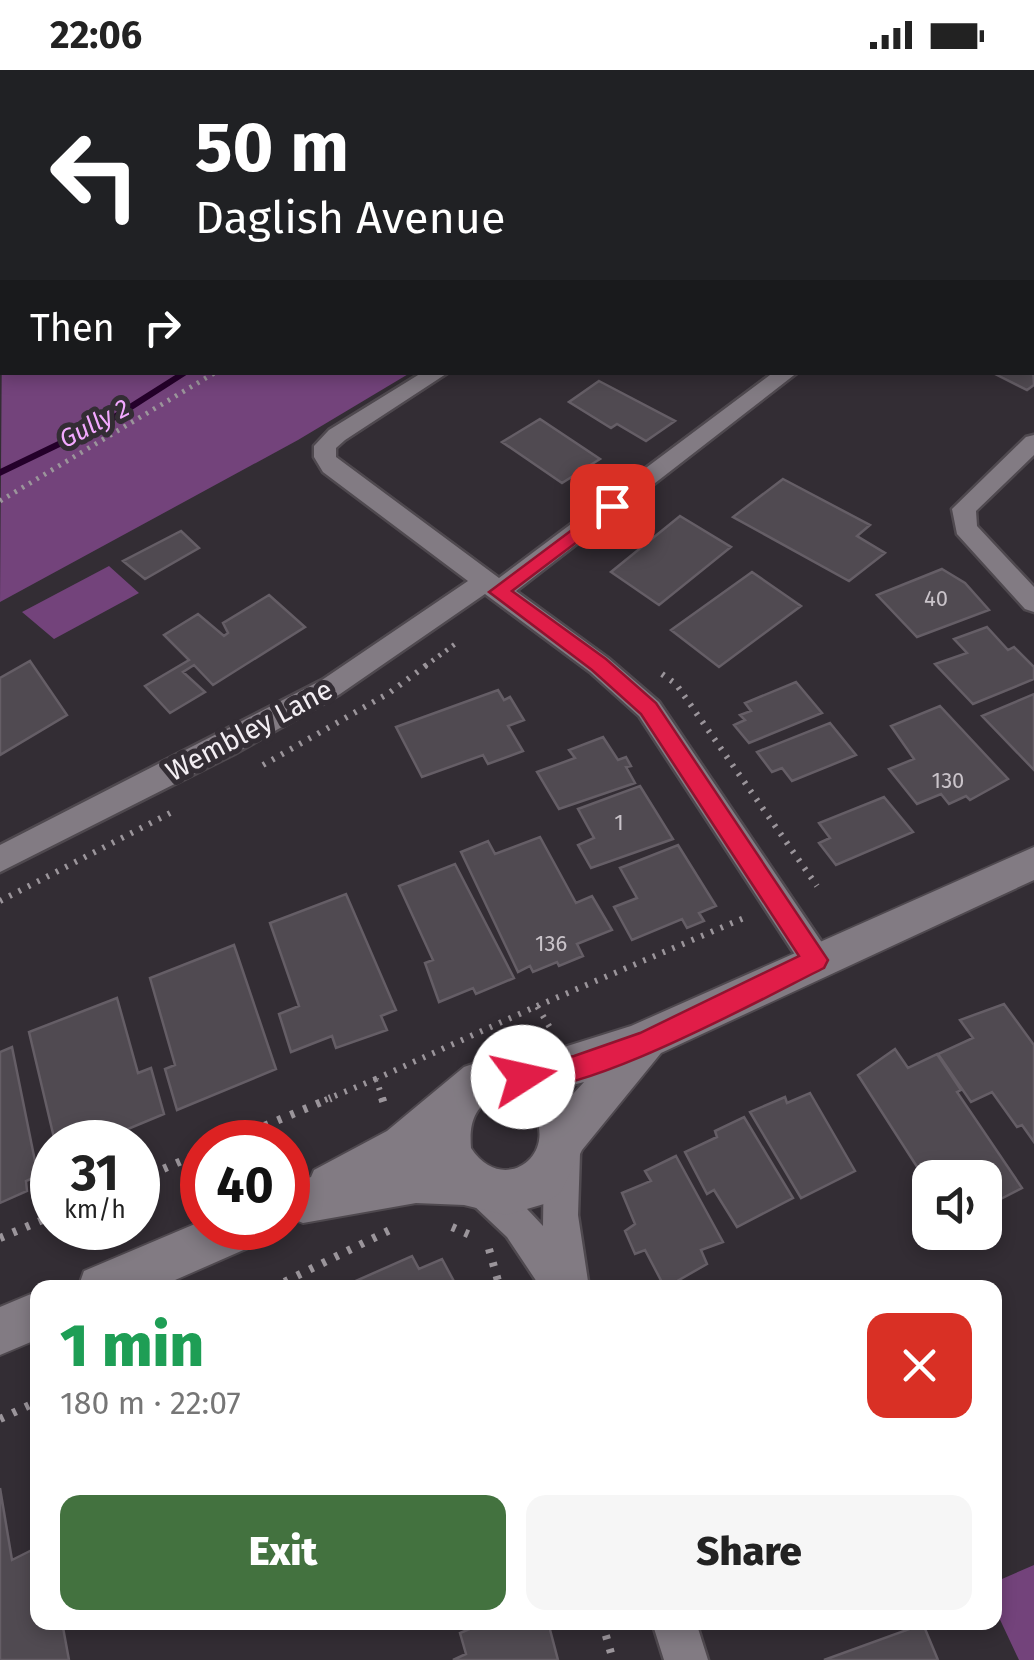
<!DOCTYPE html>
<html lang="en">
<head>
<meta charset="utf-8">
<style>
	body { margin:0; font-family:"Fira Sans",sans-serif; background:#f6f6f6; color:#222; height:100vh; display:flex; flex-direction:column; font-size:38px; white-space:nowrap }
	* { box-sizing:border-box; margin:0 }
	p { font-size:32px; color:#767676 }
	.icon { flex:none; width:55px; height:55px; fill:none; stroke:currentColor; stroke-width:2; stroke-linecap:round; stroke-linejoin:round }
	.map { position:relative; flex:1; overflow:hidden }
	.sheet { position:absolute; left:30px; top:1210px; width:972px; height:350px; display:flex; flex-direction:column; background:#fff; border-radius:20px; box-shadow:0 5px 15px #0003 }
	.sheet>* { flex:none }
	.banner { position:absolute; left:0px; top:0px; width:1035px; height:305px; box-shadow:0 5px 15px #0003; background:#202124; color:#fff; overflow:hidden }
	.buttons { position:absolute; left:912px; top:1090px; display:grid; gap:20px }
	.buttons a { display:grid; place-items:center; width:90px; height:90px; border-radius:20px; background:#fff; box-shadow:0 5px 15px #0003; font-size:50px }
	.speed { position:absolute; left:30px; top:1050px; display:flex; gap:20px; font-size:50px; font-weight:700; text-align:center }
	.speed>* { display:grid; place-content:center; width:130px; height:130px; border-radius:50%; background:#fff; box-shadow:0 5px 15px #0003; line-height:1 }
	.speed small { font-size:25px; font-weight:400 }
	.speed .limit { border:15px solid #d22; background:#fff; color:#111 }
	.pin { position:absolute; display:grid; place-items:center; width:85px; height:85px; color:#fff; margin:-42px; border-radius:20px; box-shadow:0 5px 15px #0006 }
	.me { position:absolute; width:110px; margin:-55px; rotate:80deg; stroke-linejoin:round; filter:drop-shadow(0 0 8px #0008) }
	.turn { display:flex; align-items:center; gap:35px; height:210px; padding:0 30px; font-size:45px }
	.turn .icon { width:130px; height:130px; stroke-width:2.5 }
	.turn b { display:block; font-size:70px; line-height:85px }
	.then { display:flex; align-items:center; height:95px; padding:0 30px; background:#0003; gap:20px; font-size:38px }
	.round { display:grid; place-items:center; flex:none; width:105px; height:105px; border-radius:20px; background:#f6f6f6 }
	.head { display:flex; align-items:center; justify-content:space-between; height:170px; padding:0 30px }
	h1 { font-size:60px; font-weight:800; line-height:75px; color:#1e9e55 }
	.action { display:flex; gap:20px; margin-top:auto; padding:20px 30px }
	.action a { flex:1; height:115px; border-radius:20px; background:#43723f; color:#fff; font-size:40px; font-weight:800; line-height:115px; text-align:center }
	.action a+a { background:#f6f6f6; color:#222 }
	.status { display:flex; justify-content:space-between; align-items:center; height:70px; padding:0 50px; background:#fff; direction:ltr }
	.status svg { height:28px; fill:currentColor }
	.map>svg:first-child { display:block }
	.green { fill:#73437b }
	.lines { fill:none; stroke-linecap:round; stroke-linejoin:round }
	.stream { fill:#24002a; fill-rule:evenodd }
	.building { fill:#504a51; stroke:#655e66; stroke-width:2.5 }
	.service-casing { stroke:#4f494f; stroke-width:5 }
	.minor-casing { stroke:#4f494f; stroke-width:5 }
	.tertiary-casing { stroke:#4f494f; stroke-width:4 }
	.path-far3 { stroke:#9b959b; stroke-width:4; stroke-dasharray:1 5; stroke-linecap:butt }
	.path-far2 { stroke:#9b959b; stroke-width:5; stroke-dasharray:2.5 6; stroke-linecap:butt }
	.path-far1 { stroke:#9b959b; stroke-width:6; stroke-dasharray:2.5 8; stroke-linecap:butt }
	.path { stroke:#9b959b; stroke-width:8; stroke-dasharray:4 10; stroke-linecap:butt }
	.service { fill:#827b83; fill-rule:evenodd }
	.minor { fill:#827b83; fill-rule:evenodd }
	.tertiary { fill:#827b83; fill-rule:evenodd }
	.route { fill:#e11d48; stroke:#92132f; stroke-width:2.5 }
	.labels { text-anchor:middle; stroke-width:10; stroke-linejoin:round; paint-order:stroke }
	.number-label { font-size:22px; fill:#cac4ca }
	.far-water-label { font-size:25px; font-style:italic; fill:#f3a9ff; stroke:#332d34 }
	.street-label { font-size:28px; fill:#f2edf2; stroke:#332d34 }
</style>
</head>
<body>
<div class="status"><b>22:06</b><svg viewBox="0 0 49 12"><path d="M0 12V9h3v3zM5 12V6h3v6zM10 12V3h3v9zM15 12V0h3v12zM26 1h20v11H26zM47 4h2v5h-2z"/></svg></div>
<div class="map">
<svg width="1034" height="1590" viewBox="0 0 1034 1590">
	<rect width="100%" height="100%" fill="#332d34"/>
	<path class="green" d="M2,265V302L410,303L298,370L0,532Z
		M109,496L139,523L54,569L22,542Z
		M1034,1495V1590H1019L995,1539V1512Z"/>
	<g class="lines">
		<path class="stream" d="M742,0L739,2H732L734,0Z
			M180,302H191L118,349L0,406V399L112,345Z"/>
	</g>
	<path class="building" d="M1032,282L1034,315L1027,320L991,302H1032Z
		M599,311L675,351L646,371L617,354L611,358L569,332Z
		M540,349L600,389L562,413L502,372Z
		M783,409L870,455L857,466L885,483L849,511L733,447Z
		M680,446L731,477L659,535L611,502Z
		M181,461L199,478L145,509L123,491Z
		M942,499L965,513L989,540L917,567L877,525Z
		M752,502L801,536L719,597L671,560Z
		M269,525L305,557L213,615L194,595L183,602L205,622L170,643L145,616L189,590L164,565L198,544L224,566L228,563L223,553Z
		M987,557L1008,580L1014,577L1034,597V609L973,634L935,594L967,583L954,569Z
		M30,591L67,645L0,685V608Z
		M796,612L822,643L749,673L734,655L745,650L740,645L751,641L745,633Z
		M498,620L504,630L510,627L524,650L508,656L523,681L488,694L483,685L422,707L396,657Z
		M1034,624V700L982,646Z
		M940,636L1008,709L970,730L966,726L949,734L941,724L917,734L889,699L914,689L891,656Z
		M830,653L856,685L792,711L782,698L772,702L757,682Z
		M603,667L618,690L626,687L631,696L626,697L635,713L559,739L537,702L575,688L569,680Z
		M640,716L673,769L591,798L578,775L594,768L578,739Z
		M884,727L913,762L836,795L819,773L830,768L819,753Z
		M540,767L576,833L592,826L612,860L577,874L583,886L559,896L557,892L533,902L530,896L518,902L461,782L488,771L495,784Z
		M678,775L716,836L699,843L704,851L687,858L682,849L632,870L614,837L637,828L620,798Z
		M455,794L514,908L476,924L473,918L439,932L425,893L433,890L399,816Z
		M346,824L396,940L381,946L387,960L336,978L332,966L291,982L279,944L299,936L270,853Z
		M234,875L276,999L177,1040L165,999L175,995L150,908Z
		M117,928L138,1003L151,998L164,1044L123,1061L126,1072H55L29,962Z
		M1004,934L1034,975V1072L1022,1055L1017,1057L992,1022L971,1032L938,984L973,968L960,950Z
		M12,977L38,1106L26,1111L27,1121L0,1133V982Z
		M895,979L908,998L937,984L961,1020L957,1022L1022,1118L985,1137V1108H930V1117L858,1005Z
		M810,1023L855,1101L801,1128L750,1042L785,1027L787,1033Z
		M744,1047L793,1128L737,1157L714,1120L707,1124L685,1082L717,1067L715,1061Z
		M676,1086L723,1172L701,1180L707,1194L665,1218L645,1180L635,1184L625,1161L635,1154L622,1123L651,1111L645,1101Z
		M412,1186L419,1199L442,1189L457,1217L340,1218Z
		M0,1418L12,1490L38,1477V1552H62L69,1590H0Z
		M486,1552H548L558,1590H453L466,1584L460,1563Z
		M923,1554L938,1590H824Z"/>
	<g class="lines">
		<defs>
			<path id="service" d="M522,0H532L530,2H521Z"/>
			<path id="minor" d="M0,26L2,27V38L0,37Z
				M1034,34V45L1032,46V34Z
				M423,302H449L345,370L336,378V387L499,508L774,302H798L516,521L608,588L659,632L827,880L832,890L827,900L816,904L805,900L639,646L590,602L485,524L340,624L234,684L0,802V775L322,610L468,511L323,402L314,387V376L329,360Z
				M1034,365V385L976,441L977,456L1034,517V542L1025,539L957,464L952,439L1026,367Z
				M562,1065L574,1071L580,1083L578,1145L589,1218H541L507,1167L471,1133L466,1120L471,1107L484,1102L497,1107L543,1156L544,1083L550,1071Z
				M652,1552H696L708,1590H664Z"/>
			<path id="tertiary" d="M1034,777V810L661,983L582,1080L561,1122L544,1134L506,1145L464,1135L416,1133L303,1153L288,1147V1115L311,1107L314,1100L387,1061L464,997L498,985L522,987L561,978L631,956ZM584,1012L573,1024L569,1016ZM498,1025L526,1032C567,1079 505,1130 471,1078C469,1053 474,1036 498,1025Z
				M202,1151V1158H264L257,1174L157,1218H78L84,1201Z
				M38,1221V1269L0,1285V1237Z"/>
		</defs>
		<use href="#service" class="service-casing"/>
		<use href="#minor" class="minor-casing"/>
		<use href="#tertiary" class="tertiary-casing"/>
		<path class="path-far3" d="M766,2L770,0"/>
		<path class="path-far2" d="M0,431L216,302
			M425,596L455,574"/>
		<path class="path-far1" d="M662,604L676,614L817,816
			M263,695L389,623L428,594
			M0,831L176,740
			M537,936L744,848L741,844
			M325,1030L376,1009
			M383,1030L376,1009L537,936L552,961"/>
		<path class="path" d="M382,1028L386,1040
			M226,1072L331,1028
			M138,1110L202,1082
			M452,1157L477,1168
			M0,1168L52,1146
			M489,1179L500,1218
			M272,1218L392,1159
			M0,1349L38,1331
			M602,1552L613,1590"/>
		<use href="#service" class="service"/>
		<use href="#minor" class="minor"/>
		<use href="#tertiary" class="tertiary"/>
	</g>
	<path class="route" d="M612,430L618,432V441L512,521L606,589L656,633L828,890L824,898C769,925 566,1037 514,1016L510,1007L514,999L574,986L640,963L799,886L641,644L592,600L489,522Z"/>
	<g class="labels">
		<g class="number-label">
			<text x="936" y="536">40</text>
			<text x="948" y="718">130</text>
			<text x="619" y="760">1</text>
			<text x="551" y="881">136</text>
		</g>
		<g class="far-water-label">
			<text transform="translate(94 353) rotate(-28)" y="9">Gully 2</text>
		</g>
		<g class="street-label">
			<text transform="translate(249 660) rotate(-28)" y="10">Wembley Lane</text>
		</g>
	</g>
</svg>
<div class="buttons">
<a><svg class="icon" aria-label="sound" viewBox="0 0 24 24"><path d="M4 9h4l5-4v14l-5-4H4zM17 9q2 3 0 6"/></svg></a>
</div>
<div class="speed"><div>31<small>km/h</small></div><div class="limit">40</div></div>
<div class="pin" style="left:612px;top:436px;background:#d93025"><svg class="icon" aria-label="arrive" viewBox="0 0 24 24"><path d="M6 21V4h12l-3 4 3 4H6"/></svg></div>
<svg class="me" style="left:523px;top:1007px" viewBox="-20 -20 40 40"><circle r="19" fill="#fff"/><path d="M0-13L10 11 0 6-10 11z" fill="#e11d48"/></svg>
<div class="banner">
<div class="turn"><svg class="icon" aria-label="left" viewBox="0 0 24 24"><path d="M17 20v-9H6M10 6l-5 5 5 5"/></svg><div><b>50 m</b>Daglish Avenue</div></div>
<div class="then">Then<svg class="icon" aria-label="right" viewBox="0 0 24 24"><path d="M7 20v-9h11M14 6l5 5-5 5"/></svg></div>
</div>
<section class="sheet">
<div class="head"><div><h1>1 min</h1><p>180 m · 22:07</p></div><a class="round" style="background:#d93025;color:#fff"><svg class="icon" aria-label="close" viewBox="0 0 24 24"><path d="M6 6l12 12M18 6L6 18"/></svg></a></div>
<div class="action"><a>Exit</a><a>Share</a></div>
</section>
</div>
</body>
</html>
